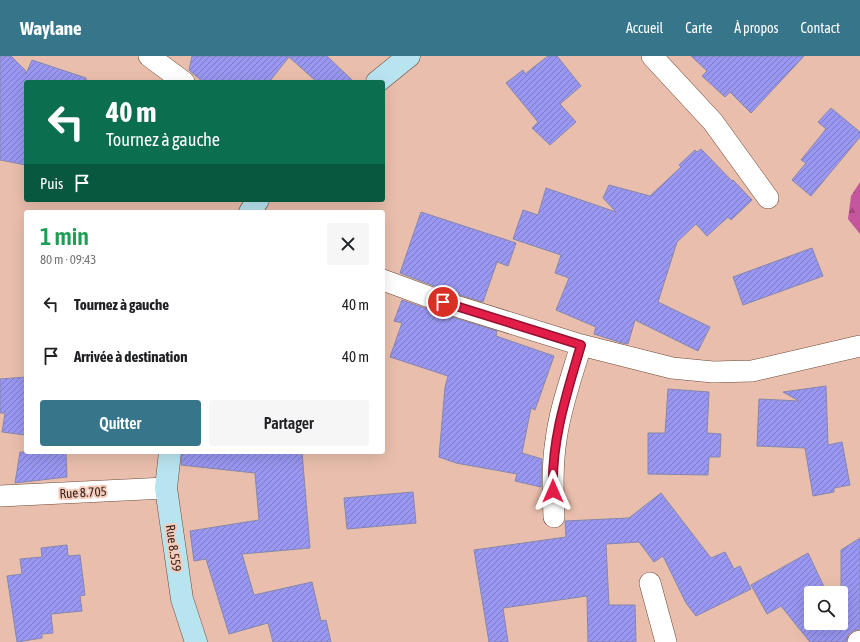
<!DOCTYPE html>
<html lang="fr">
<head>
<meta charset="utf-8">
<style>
	body { margin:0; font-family:"Asap Condensed",sans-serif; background:#f6f6f6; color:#202124; height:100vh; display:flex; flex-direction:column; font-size:15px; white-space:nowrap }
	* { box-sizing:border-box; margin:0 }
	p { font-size:13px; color:#757577 }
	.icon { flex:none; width:22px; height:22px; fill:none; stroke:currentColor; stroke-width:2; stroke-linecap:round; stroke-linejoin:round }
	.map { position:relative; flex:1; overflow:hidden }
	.sheet { position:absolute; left:24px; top:154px; width:361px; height:244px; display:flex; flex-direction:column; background:#fff; border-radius:4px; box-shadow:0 4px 16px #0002 }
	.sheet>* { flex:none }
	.guide { position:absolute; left:24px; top:24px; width:361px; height:122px; border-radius:4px; box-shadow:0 4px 16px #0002; background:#0b6e4f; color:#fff; overflow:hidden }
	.controls { position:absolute; left:804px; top:530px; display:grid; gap:8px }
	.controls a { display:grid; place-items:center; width:44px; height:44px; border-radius:4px; background:#fff; box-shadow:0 4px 16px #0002; font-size:20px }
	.pin { position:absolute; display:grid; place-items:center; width:34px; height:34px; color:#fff; margin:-17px; border:2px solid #fff; border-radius:50%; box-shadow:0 1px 4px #0007 }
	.me { position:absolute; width:44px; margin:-22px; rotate:0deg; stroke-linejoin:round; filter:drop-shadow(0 0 3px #0008) }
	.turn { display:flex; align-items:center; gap:14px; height:84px; padding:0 16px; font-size:18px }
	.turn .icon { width:52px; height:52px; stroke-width:2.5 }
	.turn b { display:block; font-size:28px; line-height:34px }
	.then { display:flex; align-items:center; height:38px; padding:0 16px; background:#0003; gap:8px; font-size:15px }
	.round { display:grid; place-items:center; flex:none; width:42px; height:42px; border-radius:4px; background:#f6f6f6 }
	.head { display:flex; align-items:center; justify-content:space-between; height:68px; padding:0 16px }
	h1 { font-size:24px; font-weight:600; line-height:30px; color:#1e9e55 }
	.cta { display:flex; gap:8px; margin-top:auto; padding:8px 16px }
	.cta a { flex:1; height:46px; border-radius:4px; background:#37758b; color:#fff; font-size:16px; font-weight:600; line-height:46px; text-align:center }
	.cta a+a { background:#f6f6f6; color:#202124 }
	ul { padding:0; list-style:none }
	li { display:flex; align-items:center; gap:12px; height:52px; padding:0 16px }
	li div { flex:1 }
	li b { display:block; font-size:15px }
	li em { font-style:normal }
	header { display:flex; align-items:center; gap:24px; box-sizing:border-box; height:56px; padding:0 20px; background:#37758b; color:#fff }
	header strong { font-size:19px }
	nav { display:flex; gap:22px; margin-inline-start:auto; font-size:14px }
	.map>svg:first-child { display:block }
	.forest { fill:url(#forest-firs) }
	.building { fill:url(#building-hatch); stroke:#8687ac }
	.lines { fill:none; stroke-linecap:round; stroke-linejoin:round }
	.street-casing { stroke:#6d4939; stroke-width:22 }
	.secondary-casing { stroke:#6d4939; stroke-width:23 }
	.street { stroke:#fff; stroke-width:21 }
	.secondary { stroke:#b8e4f0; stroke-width:22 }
	.route-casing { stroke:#92132f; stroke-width:10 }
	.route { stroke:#e11d48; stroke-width:7 }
	.labels { text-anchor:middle; stroke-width:4; stroke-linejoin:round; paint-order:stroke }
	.street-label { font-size:13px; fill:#35251e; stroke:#f6cab8 }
</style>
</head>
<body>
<header>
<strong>Waylane</strong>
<nav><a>Accueil</a><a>Carte</a><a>À propos</a><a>Contact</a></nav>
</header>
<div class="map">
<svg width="860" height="586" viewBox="0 0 860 586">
	<defs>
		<pattern id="forest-firs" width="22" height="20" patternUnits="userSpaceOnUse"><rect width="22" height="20" fill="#c5569d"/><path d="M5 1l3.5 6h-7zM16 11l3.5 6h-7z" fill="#a1477f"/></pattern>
		<pattern id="building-hatch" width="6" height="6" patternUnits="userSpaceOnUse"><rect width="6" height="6" fill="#9997f1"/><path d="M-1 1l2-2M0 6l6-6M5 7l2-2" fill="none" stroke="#7e7bc3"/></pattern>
	</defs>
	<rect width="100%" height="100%" fill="#e9beac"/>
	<path class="forest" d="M860,126V178L848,163L851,140Z"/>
	<path class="building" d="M0,0H11L26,15V18L32,4L86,22V26H26V109L0,104Z
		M192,0H327L354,26H317L289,1L269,26H203L189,14Z
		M548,0H557L581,30L560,48L576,66L550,89L532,72L538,66L506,27L523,14L525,18Z
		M691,0H804L751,57L730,36L725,41L702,20L707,15Z
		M831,52L860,76V81L811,140L792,124L806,107L801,104L826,73L818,66Z
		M701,93L732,125L733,124L752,144L731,164L728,161L707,180L696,168L677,186L658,246L710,271L698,295L635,264L628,288L622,287L594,278L596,271L556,254L569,222L555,217L561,199L513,183L523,154L538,159L546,132L616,156L603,142L609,129L650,140L681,111L679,109L695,94L697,96Z
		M421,156L516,187L508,210L497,206L483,246L447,235L400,217Z
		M812,192L823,220L743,249L733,221Z
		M402,244L439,257L497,275L496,280L554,300L535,354L531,352L522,397L542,403L541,431L515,425L517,418L456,407L439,401L445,331L448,320L390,301L402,267L394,265Z
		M26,321V379L2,376L5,357H0V323Z
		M826,330L828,389L842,386L850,429L834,432V436L813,440L805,392L757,390L759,343L799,345L783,336Z
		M668,333L709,336L707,377L721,378L720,401H709L708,419L648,418V377H665Z
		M20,396H50L49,398L66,397L67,421L15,427Z
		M182,396H302L310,492L242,498L254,539L312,526L321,565L326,564L331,586H273L268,567L229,578L206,503L194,505L190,475L259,464L255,417L181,409Z
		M413,436L416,467L347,473L344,442Z
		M661,437L711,502L725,496L734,513L740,510L751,533L696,560L686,547L663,500L654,506L639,486L606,488L609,549H635L636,586H588L587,540L503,552L508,586H489L474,494L566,481L565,465L629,462Z
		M860,482V573L853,575L848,579L846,586H810L781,550L767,558L751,529L808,497L827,537H811V567L841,568V494Z
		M67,489L68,500L80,499L85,539L80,540L82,555L51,558L53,577L42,578V582L17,586L7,520L22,518L20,503L42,501L41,492Z"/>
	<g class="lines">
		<defs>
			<path id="street" d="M149,0L184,26
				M652,0L713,66L768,142
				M383,224L443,246L581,289L672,312L713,316L752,315L860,290
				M0,440L166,432
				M554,461C553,435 552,410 556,384C560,352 572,320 581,289
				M650,527L666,586
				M858,586L860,585"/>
			<path id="secondary" d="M377,26L409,0
				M250,156L258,144
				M170,396L166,432L182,543L196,586"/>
		</defs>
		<use href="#street" class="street-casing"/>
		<use href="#secondary" class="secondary-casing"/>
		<use href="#street" class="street"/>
		<use href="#secondary" class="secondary"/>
	</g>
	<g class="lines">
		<defs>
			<path id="route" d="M443,246L581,289C567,337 551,384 553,435"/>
		</defs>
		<use href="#route" class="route-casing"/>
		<use href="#route" class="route"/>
	</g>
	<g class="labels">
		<g class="street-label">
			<text transform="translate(83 436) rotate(-3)" y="5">Rue 8.705</text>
			<text transform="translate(174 492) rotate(82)" y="5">Rue 8.559</text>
		</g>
	</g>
</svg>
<div class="controls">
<a><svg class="icon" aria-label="search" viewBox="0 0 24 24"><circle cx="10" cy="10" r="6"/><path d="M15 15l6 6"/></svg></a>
</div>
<div class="pin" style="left:443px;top:246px;background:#d93025"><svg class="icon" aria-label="arrive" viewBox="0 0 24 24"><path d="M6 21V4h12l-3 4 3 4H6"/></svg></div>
<svg class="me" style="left:553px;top:435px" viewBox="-20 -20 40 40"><path d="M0-17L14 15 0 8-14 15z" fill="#e11d48" stroke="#fff" stroke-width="4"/></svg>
<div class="guide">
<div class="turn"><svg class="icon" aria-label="left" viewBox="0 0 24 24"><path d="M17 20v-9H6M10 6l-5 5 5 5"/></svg><div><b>40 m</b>Tournez à gauche</div></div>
<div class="then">Puis<svg class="icon" aria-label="arrive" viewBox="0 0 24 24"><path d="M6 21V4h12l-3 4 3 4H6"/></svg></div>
</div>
<section class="sheet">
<div class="head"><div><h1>1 min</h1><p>80 m · 09:43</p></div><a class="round"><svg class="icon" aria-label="close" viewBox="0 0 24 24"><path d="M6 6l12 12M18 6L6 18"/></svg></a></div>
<ul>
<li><svg class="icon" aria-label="left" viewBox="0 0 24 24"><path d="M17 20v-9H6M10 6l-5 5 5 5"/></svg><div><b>Tournez à gauche</b></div><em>40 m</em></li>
<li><svg class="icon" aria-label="arrive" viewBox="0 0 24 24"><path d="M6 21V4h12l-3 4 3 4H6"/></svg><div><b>Arrivée à destination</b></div><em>40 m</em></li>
</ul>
<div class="cta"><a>Quitter</a><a>Partager</a></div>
</section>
</div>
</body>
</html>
